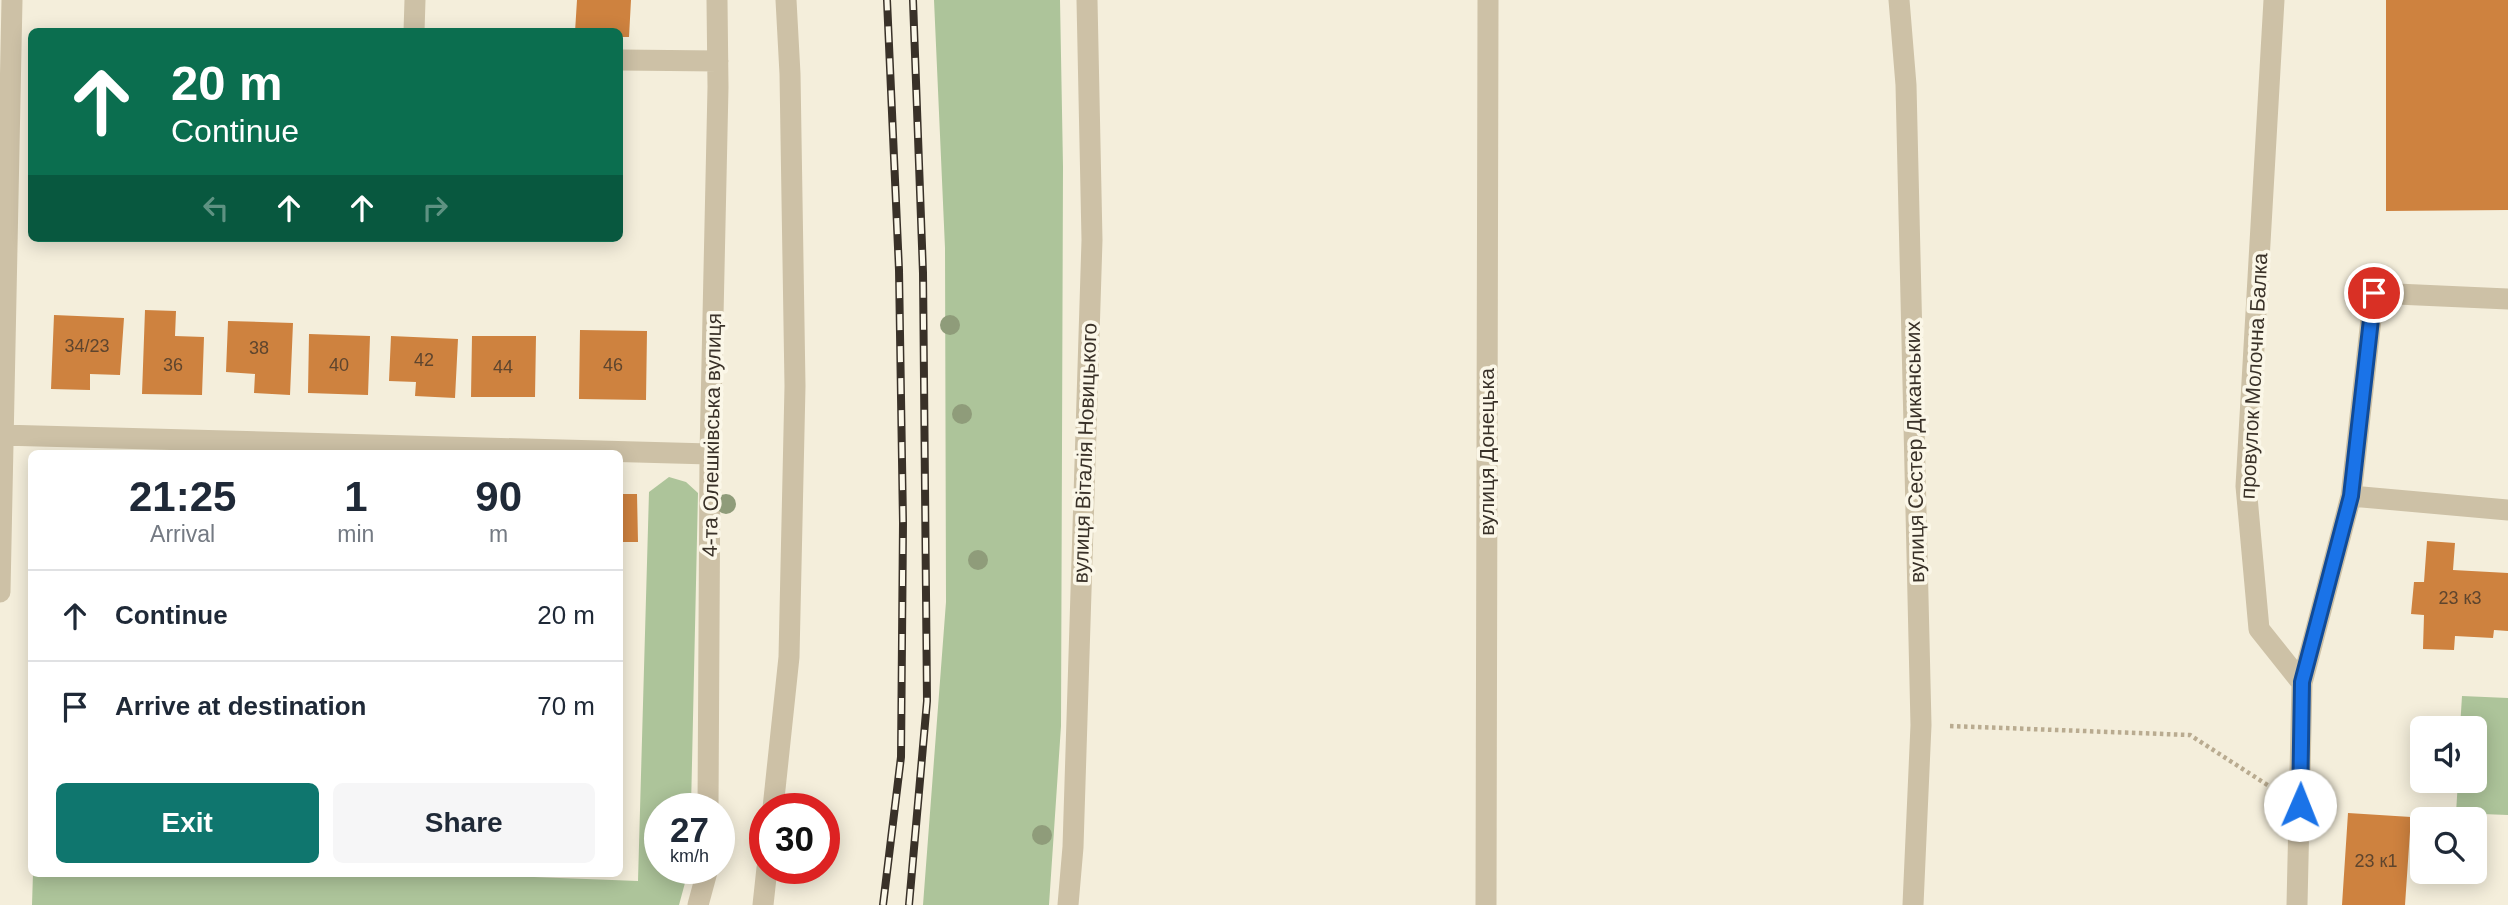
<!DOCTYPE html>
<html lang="en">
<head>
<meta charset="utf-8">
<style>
	body { margin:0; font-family:Helvetica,sans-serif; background:#f6f6f7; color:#1f2937; height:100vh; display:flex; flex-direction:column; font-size:26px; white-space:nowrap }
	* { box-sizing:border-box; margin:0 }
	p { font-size:23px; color:#747a83 }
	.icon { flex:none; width:38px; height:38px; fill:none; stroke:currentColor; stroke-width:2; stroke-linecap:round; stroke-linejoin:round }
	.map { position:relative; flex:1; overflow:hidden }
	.sheet { position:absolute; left:28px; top:450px; width:595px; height:427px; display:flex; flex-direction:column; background:#fff; border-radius:10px; box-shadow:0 4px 18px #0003 }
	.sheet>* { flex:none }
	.hud { position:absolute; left:28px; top:28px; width:595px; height:214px; border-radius:10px; box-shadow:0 4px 18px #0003; background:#0b6e4f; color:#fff; overflow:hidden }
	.tools { position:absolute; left:2410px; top:716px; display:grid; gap:14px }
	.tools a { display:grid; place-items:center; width:77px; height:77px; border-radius:10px; background:#fff; box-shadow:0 4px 18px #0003; font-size:35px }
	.speed { position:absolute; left:644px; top:793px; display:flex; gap:14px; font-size:35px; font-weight:700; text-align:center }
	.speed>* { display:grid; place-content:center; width:91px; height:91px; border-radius:50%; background:#fff; box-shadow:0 4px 18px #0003; line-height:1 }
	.speed small { font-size:18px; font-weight:400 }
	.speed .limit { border:10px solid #d22; background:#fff; color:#111 }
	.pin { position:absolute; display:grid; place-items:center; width:60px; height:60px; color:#fff; margin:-30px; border:4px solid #fff; border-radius:50%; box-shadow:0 2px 7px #0007 }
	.me { position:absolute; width:77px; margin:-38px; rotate:1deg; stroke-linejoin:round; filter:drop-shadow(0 0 5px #0008) }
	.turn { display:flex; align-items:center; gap:24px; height:147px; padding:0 28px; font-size:32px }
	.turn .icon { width:91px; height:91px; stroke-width:2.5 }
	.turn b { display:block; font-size:49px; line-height:60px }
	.lanes { display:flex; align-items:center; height:66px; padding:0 28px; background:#0003; justify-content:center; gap:35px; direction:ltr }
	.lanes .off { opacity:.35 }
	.eta { display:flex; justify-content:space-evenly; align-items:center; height:119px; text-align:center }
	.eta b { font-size:42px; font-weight:700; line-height:49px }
	.button { display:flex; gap:14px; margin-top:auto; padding:14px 28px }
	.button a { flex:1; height:80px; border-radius:10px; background:#0f766e; color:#fff; font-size:28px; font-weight:700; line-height:80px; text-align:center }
	.button a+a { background:#f6f6f7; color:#1f2937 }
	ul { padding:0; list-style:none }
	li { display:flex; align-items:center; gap:21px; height:91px; padding:0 28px; border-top:2px solid #e0e1e3 }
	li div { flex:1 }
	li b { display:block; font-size:26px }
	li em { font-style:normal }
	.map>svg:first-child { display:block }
	.green { fill:#adc49a }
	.building { fill:#ce823f }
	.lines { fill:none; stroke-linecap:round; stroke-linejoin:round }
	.path { stroke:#b9ab90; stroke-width:4.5; stroke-dasharray:3.5 3.5; stroke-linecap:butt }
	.minor { stroke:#cdc1a6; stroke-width:21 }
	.rail-casing { stroke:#393128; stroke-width:8 }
	.rail { stroke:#fbf7e8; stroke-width:5; stroke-dasharray:16; stroke-linecap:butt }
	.tree { fill:#8f9c7a }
	.route-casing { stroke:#114b97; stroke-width:18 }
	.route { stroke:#1a73e8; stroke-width:12 }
	.labels { text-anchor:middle; stroke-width:7; stroke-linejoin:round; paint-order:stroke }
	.number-label { font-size:18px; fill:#5e452e }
	.street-label { font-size:21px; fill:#393128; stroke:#fbf7e8 }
</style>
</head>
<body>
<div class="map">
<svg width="2508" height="905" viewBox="0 0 2508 905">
	<rect width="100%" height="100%" fill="#f4eedb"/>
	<path class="green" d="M934,0H1060L1063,167L1061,726L1049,905H923L946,602L945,248Z
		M669,477L686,482L698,493L691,808H660V868H689L679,905H32L33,873H432L638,881L649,492Z
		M2462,696L2508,698V815L2456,813L2458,781L2474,780V728H2460Z"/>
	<path class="building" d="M577,0H631L629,37H620V32H575Z
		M2386,0H2508V210L2386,211Z
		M145,310L176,311L175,336L204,337L202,395L142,394Z
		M54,315L124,318L120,375L90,374V390L51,389Z
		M228,321L293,323L290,395L254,393L255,374L226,372Z
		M580,330L647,331L646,400L579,399Z
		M309,334L370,336L368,395L308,393Z
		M391,336L458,339L455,398L415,396L416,382L389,381Z
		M472,336H536L535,397H471Z
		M620,494H637L638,542H620Z
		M2427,541L2455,543L2453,570L2508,573V631L2494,630L2493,638L2455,636L2454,650L2423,649L2424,615L2411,614L2414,582H2424Z
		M2348,813L2411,817L2405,905H2342Z"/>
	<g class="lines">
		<path class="path" d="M1950,726L2190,735L2269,786"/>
		<path class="minor" d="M1899,0L1906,85L1921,725L1913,905
			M2274,0L2246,486L2259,629L2302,683L2297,905
			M414,32L415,0
			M620,60L718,61
			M0,435L710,454
			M2351,496L2508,510
			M0,592L12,0
			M2302,683L2351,496L2374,293L2508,299
			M708,808L710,454L718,87L717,0
			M773,808L789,657L795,386L790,74L786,0
			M698,905L708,868
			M763,905L767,868
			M1068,905L1073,847L1092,240L1087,0
			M1486,905L1488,0"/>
		<defs>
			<path id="rail" d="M883,905L901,757L903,523L899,270L887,0
				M909,905L927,701L923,273L913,0"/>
		</defs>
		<use href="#rail" class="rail-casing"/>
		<use href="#rail" class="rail"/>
	</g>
	<g class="tree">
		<circle cx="950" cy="325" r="10"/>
		<circle cx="962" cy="414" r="10"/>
		<circle cx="726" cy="504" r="10"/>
		<circle cx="978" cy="560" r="10"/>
		<circle cx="1042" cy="835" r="10"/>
	</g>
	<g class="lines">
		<defs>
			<path id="route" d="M2300,805L2302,682L2351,496L2374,293"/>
		</defs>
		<use href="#route" class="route-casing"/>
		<use href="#route" class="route"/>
	</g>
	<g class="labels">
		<g class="number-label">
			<text x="87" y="352">34/23</text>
			<text x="259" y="354">38</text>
			<text x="424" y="366">42</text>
			<text x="173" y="371">36</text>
			<text x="339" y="371">40</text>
			<text x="613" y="371">46</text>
			<text x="503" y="373">44</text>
			<text x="2460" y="604">23 к3</text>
			<text x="2376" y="867">23 к1</text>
		</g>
		<g class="street-label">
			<text transform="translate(2254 376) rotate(-87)" y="7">провулок Молочна Балка</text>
			<text transform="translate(712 435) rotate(-89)" y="7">4-та Олешківська вулиця</text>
			<text transform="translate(1487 452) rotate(-90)" y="7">вулиця Донецька</text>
			<text transform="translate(1915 452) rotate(-91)" y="7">вулиця Сестер Диканських</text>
			<text transform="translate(1085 453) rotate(-88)" y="7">вулиця Віталія Новицького</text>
		</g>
	</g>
</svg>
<div class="tools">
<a><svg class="icon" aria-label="sound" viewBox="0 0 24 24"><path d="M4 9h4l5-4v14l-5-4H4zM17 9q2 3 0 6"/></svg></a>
<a><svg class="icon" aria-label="search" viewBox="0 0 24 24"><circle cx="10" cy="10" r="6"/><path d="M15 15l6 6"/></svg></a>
</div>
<div class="speed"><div>27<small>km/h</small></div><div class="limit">30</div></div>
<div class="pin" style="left:2374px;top:293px;background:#d93025"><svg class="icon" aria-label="arrive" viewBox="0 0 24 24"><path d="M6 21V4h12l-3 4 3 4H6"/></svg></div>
<svg class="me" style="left:2300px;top:805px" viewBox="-20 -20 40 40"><circle r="19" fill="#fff"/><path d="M0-13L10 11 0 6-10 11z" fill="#1a73e8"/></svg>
<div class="hud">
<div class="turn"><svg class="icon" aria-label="ahead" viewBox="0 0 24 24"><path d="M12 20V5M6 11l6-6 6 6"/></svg><div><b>20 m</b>Continue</div></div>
<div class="lanes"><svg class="icon off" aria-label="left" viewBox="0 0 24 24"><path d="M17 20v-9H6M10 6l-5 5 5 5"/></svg><svg class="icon" aria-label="ahead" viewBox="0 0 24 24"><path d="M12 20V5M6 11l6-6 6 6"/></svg><svg class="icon" aria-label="ahead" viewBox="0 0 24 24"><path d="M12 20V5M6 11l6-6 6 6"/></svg><svg class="icon off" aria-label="right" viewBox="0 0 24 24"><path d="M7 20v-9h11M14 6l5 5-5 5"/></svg></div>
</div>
<section class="sheet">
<div class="eta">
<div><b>21:25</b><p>Arrival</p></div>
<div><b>1</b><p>min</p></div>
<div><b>90</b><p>m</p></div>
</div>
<ul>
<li><svg class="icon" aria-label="ahead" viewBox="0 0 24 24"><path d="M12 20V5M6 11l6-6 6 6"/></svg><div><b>Continue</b></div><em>20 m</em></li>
<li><svg class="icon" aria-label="arrive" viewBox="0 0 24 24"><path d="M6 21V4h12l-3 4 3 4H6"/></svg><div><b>Arrive at destination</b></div><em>70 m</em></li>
</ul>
<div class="button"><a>Exit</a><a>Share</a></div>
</section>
</div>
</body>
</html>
